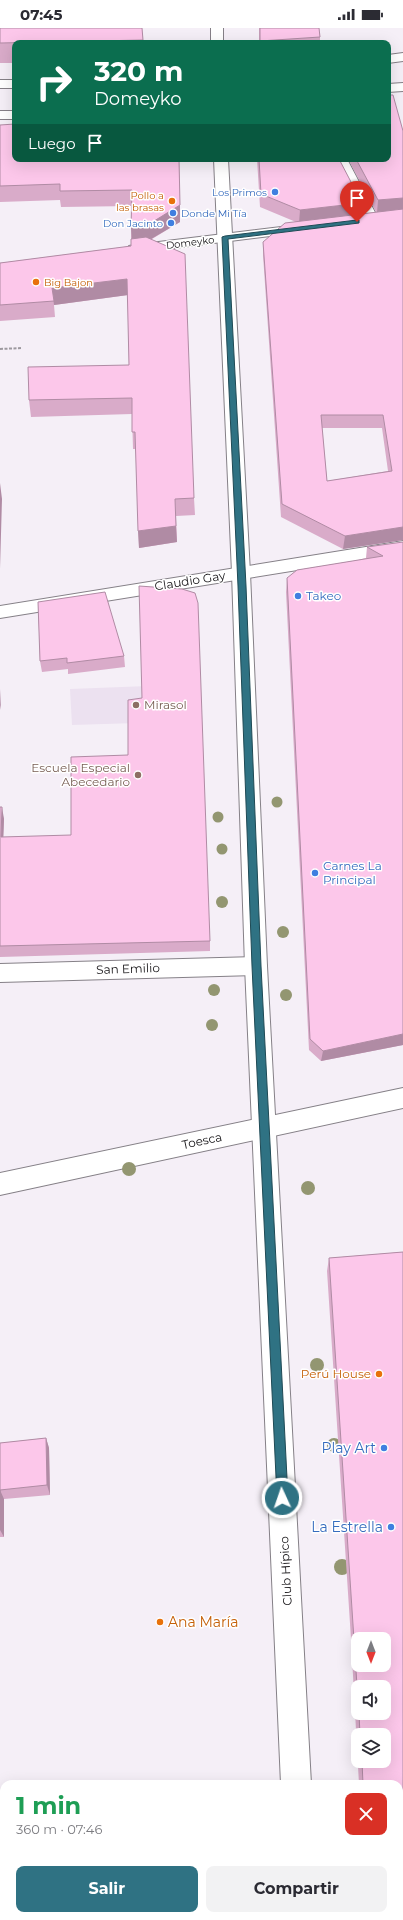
<!DOCTYPE html>
<html lang="es">
<head>
<meta charset="utf-8">
<style>
	body { margin:0; font-family:Montserrat,sans-serif; background:#f2f2f3; color:#2b2b33; height:100vh; display:flex; flex-direction:column; font-size:15px; white-space:nowrap }
	* { box-sizing:border-box; margin:0 }
	p { font-size:13px; color:#7c7c81 }
	.icon { flex:none; width:22px; height:22px; fill:none; stroke:currentColor; stroke-width:2; stroke-linecap:round; stroke-linejoin:round }
	.map { position:relative; flex:1; overflow:hidden }
	.side { position:absolute; left:0px; top:1752px; width:403px; height:140px; display:flex; flex-direction:column; background:#fff; border-radius:12px 12px 0 0; box-shadow:0 4px 16px #0002 }
	.side>* { flex:none }
	.hud { position:absolute; left:12px; top:12px; width:379px; height:122px; border-radius:8px; box-shadow:0 4px 16px #0002; background:#0b6e4f; color:#fff; overflow:hidden }
	.needle { width:26px; rotate:180deg }
	.tools { position:absolute; left:351px; top:1604px; display:grid; gap:8px }
	.tools a { display:grid; place-items:center; width:40px; height:40px; border-radius:8px; background:#fff; box-shadow:0 4px 16px #0002; font-size:20px }
	.pin { position:absolute; display:grid; place-items:center; width:34px; height:34px; color:#fff; margin:-41px -17px; border-radius:50% 50% 50% 0; rotate:-45deg; box-shadow:0 0 4px #0007 }
	.pin .icon { rotate:45deg }
	.me { position:absolute; width:44px; margin:-22px; rotate:357deg; stroke-linejoin:round; filter:drop-shadow(0 0 3px #0008) }
	.turn { display:flex; align-items:center; gap:14px; height:84px; padding:0 16px; font-size:18px }
	.turn .icon { width:52px; height:52px; stroke-width:2.5 }
	.turn b { display:block; font-size:28px; line-height:34px }
	.then { display:flex; align-items:center; height:38px; padding:0 16px; background:#0003; gap:8px; font-size:15px }
	.round { display:grid; place-items:center; flex:none; width:42px; height:42px; border-radius:8px; background:#f2f2f3 }
	.headline { display:flex; align-items:center; justify-content:space-between; height:68px; padding:0 16px }
	h1 { font-size:24px; font-weight:700; line-height:30px; color:#1e9e55 }
	.action { display:flex; gap:8px; margin-top:auto; padding:8px 16px }
	.action a { flex:1; height:46px; border-radius:8px; background:#2f7283; color:#fff; font-size:16px; font-weight:700; line-height:46px; text-align:center }
	.action a+a { background:#f2f2f3; color:#2b2b33 }
	.status { display:flex; justify-content:space-between; align-items:center; height:28px; padding:0 20px; background:#fff; direction:ltr }
	.status svg { height:11px; fill:currentColor }
	.map>svg:first-child { display:block }
	.built { fill:#ece1f0 }
	.lines { fill:none; stroke-linecap:round; stroke-linejoin:round }
	.minor-casing { stroke:#858087; stroke-width:2 }
	.major-casing { stroke:#858087; stroke-width:2 }
	.path { stroke:#9d999f; stroke-width:2; stroke-dasharray:3 1.5; stroke-linecap:butt }
	.minor { fill:#fff; fill-rule:evenodd }
	.major { fill:#fff; fill-rule:evenodd }
	.tree { fill:#939671 }
	.wall { fill:#d9abc9; fill-rule:evenodd }
	.shaded-wall { fill:#b08ba4 }
	.building { fill:#fcc7ea; stroke:#b08ba4; fill-rule:evenodd }
	.route { fill:#2f7283; stroke:#1f4a55 }
	.shop-dot { fill:#3f7fe0; stroke:#fff; stroke-width:1.5 }
	.food-dot { fill:#e8710a; stroke:#fff; stroke-width:1.5 }
	.education-dot { fill:#8d6e63; stroke:#fff; stroke-width:1.5 }
	.labels { text-anchor:middle; stroke-width:3; stroke-linejoin:round; paint-order:stroke }
	.far-shop-label { font-size:10px; fill:#366cbe; stroke:#fff; text-anchor:end }
	.far-food-label { font-size:10px; fill:#c56008; stroke:#fff; text-anchor:end }
	.far-street-label { font-size:10px; fill:#131114; stroke:#fff }
	.street-label { font-size:12px; fill:#131114; stroke:#fff }
	.shop-label { font-size:12px; fill:#366cbe; stroke:#fff; text-anchor:start }
	.education-label { font-size:12px; fill:#785e54; stroke:#fff; text-anchor:start }
	.food-label { font-size:12px; fill:#c56008; stroke:#fff; text-anchor:end }
	.near-shop-label { font-size:14px; fill:#366cbe; stroke:#fff; text-anchor:end }
	.near-food-label { font-size:14px; fill:#c56008; stroke:#fff; text-anchor:start }
</style>
</head>
<body>
<div class="status"><b>07:45</b><svg viewBox="0 0 49 12"><path d="M0 12V9h3v3zM5 12V6h3v6zM10 12V3h3v9zM15 12V0h3v12zM26 1h20v11H26zM47 4h2v5h-2z"/></svg></div>
<div class="map">
<svg width="403" height="1892" viewBox="0 0 403 1892">
	<rect width="100%" height="100%" fill="#f5eff7"/>
	<path class="built" d="M200,656L202,693L72,697L70,661Z"/>
	<g class="lines">
		<defs>
			<path id="minor" d="M333,131H347L379,192L377,195H367L365,192Z
				M306,196L311,197L313,200L311,203L134,225L129,224L127,221L129,218L134,217Z
				M403,513V525L0,590V578Z
				M256,929L264,932L267,938L264,944L256,947L0,954V936Z
				M403,1060V1080L0,1167V1145Z"/>
			<path id="major" d="M211,0H223V15H211Z
				M403,25V33L388,35V27Z
				M0,52H15V60H0Z
				M403,55V63L388,64V56Z
				M0,83H15V91H0Z
				M214,131H228L250,545L267,938L311,1756H281L245,938L232,545Z
				M285,1888H317V1892H285Z"/>
		</defs>
		<use href="#minor" class="minor-casing"/>
		<use href="#major" class="major-casing"/>
		<path class="path" d="M0,321L22,320"/>
		<use href="#minor" class="minor"/>
		<use href="#major" class="major"/>
	</g>
	<g class="tree">
		<circle cx="277" cy="774" r="5.5"/>
		<circle cx="218" cy="789" r="5.5"/>
		<circle cx="222" cy="821" r="5.5"/>
		<circle cx="222" cy="874" r="6"/>
		<circle cx="283" cy="904" r="6"/>
		<circle cx="214" cy="962" r="6"/>
		<circle cx="286" cy="967" r="6"/>
		<circle cx="212" cy="997" r="6"/>
		<circle cx="129" cy="1141" r="7"/>
		<circle cx="308" cy="1160" r="7"/>
		<circle cx="317" cy="1337" r="7"/>
		<circle cx="334" cy="1417" r="7"/>
		<circle cx="342" cy="1539" r="8"/>
	</g>
	<path class="wall" d="M0,0H142L143,15H15V35H0Z
		M259,0H319L320,9V15H259Z
		M0,97L179,131L180,194L152,211L194,470L195,487L176,488L177,514L139,520L136,421H133L132,386L31,389L29,372L129,337L128,267L54,277L55,289L0,293V235L131,218V211L132,178L61,179L60,172L0,174Z
		M403,103V512L343,521L281,489L263,227V214L296,194L260,179L257,131H339L361,186L376,184L348,131H388ZM322,400H382L388,443L327,453Z
		M403,514V1017L321,1033L309,1022L286,564L287,550L366,530L367,519Z
		M38,574L124,628L125,639L68,646V641L42,644L40,633Z
		M0,779L4,791L3,809L210,913V923L0,929Z
		M403,1224V1892H367V1888H399V1756H359L351,1611L327,1243L329,1230ZM358,1611H384V1637H358ZM358,1659H384V1685H358ZM358,1707H384V1733H358Z
		M46,1410L49,1420L50,1467L4,1471V1509H0V1415Z"/>
	<path class="shaded-wall" d="M403,170V183L377,185L378,172Z
		M362,175L361,188L299,195L300,182Z
		M180,177V194L146,214L132,216L131,200Z
		M127,251L128,267L54,277L52,260Z
		M0,455L2,471L0,541Z
		M176,498L177,514L139,520L138,503Z
		M403,499V512L343,521L345,508Z
		M0,661L1,682L0,677Z
		M2,779L4,791L3,820L1,809Z
		M403,1006V1017L321,1033L323,1023Z
		M46,1410L49,1420L50,1467L47,1457Z
		M0,1462L4,1471V1509L0,1502Z"/>
	<path class="building" d="M0,0H142L143,12L0,15Z
		M260,0H319L320,9L260,13Z
		M388,67H393L403,103V170L378,172L356,131H388Z
		M15,96V131H179L180,177L146,198L131,200L132,162L60,163V156L0,158V97Z
		M259,131H339L362,175L300,182L261,166Z
		M403,181V499L345,508L282,476L263,214L285,195ZM321,387H383L392,443L327,453Z
		M146,209L185,226L194,470L175,471L176,498L138,503L135,404H132V370L29,372L28,339L129,337L127,251L52,260L54,273L0,277V235L131,218V211Z
		M403,514V1006L323,1023L310,1011L287,550L297,542L383,528L367,519Z
		M139,558L182,561L195,565L198,575L210,913L0,918V779H2L1,809L71,807V729L128,727V672L142,670Z
		M105,564L124,628L67,635V630L40,633L38,574Z
		M403,1224V1892H371V1888H399V1756H363L362,1733H384V1707H360L359,1685H384V1659H358V1673L329,1230ZM358,1611H384V1637H358Z
		M46,1410L47,1457L0,1462V1473V1415Z"/>
	<path class="route" d="M357,192H359V195L228,211L246,558L261,938L288,1470L286,1474L282,1476L278,1474L277,1470L252,938L238,558L222,209L225,208Z"/>
	<g class="shop-dot">
		<circle cx="275" cy="164" r="4"/>
		<circle cx="173" cy="185" r="4"/>
		<circle cx="171" cy="195" r="4"/>
		<circle cx="298" cy="568" r="4"/>
		<circle cx="315" cy="845" r="4"/>
		<circle cx="384" cy="1420" r="4"/>
		<circle cx="391" cy="1499" r="4"/>
	</g>
	<g class="food-dot">
		<circle cx="172" cy="173" r="4"/>
		<circle cx="36" cy="254" r="4"/>
		<circle cx="379" cy="1346" r="4"/>
		<circle cx="160" cy="1594" r="4"/>
	</g>
	<g class="education-dot">
		<circle cx="136" cy="677" r="4"/>
		<circle cx="138" cy="747" r="4"/>
	</g>
	<g class="labels">
		<g class="far-shop-label">
			<text x="267" y="168">Los Primos</text>
			<text x="181" y="189" text-anchor="start">Donde Mi Tía</text>
			<text x="163" y="199">Don Jacinto</text>
		</g>
		<g class="far-food-label">
			<text x="164" y="171">Pollo a<tspan x="164" dy="12">las brasas</tspan></text>
			<text x="44" y="258" text-anchor="start">Big Bajon</text>
		</g>
		<g class="far-street-label">
			<text transform="translate(190 214) rotate(-7)" y="4">Domeyko</text>
		</g>
		<g class="street-label">
			<text transform="translate(190 553) rotate(-9)" y="4">Claudio Gay</text>
			<text transform="translate(128 941) rotate(-2)" y="4">San Emilio</text>
			<text transform="translate(202 1113) rotate(-12)" y="4">Toesca</text>
			<text transform="translate(286 1543) rotate(-93)" y="4">Club Hípico</text>
		</g>
		<g class="shop-label">
			<text x="306" y="572">Takeo</text>
			<text x="323" y="842">Carnes La<tspan x="323" dy="14">Principal</tspan></text>
		</g>
		<g class="education-label">
			<text x="144" y="681">Mirasol</text>
			<text x="130" y="744" text-anchor="end">Escuela Especial<tspan x="130" dy="14">Abecedario</tspan></text>
		</g>
		<g class="food-label">
			<text x="371" y="1350">Perú House</text>
		</g>
		<g class="near-shop-label">
			<text x="376" y="1425">Play Art</text>
			<text x="383" y="1504">La Estrella</text>
		</g>
		<g class="near-food-label">
			<text x="168" y="1599">Ana María</text>
		</g>
	</g>
</svg>
<div class="tools">
<a><svg class="needle" viewBox="-14 -14 28 28"><path d="M0-13l5 13h-10z" fill="#e53935"/><path d="M0 13l5-13h-10z" fill="#7c7c81"/></svg></a>
<a><svg class="icon" aria-label="sound" viewBox="0 0 24 24"><path d="M4 9h4l5-4v14l-5-4H4zM17 9q2 3 0 6"/></svg></a>
<a><svg class="icon" aria-label="layers" viewBox="0 0 24 24"><path d="M12 4l9 5-9 5-9-5zM3 14l9 5 9-5"/></svg></a>
</div>
<div class="pin" style="left:357px;top:194px;background:#d93025"><svg class="icon" aria-label="arrive" viewBox="0 0 24 24"><path d="M6 21V4h12l-3 4 3 4H6"/></svg></div>
<svg class="me" style="left:282px;top:1470px" viewBox="-20 -20 40 40"><circle r="17" fill="#2f7283" stroke="#fff" stroke-width="3"/><path d="M0-11L8 9 0 5-8 9z" fill="#fff"/></svg>
<div class="hud">
<div class="turn"><svg class="icon" aria-label="right" viewBox="0 0 24 24"><path d="M7 20v-9h11M14 6l5 5-5 5"/></svg><div><b>320 m</b>Domeyko</div></div>
<div class="then">Luego<svg class="icon" aria-label="arrive" viewBox="0 0 24 24"><path d="M6 21V4h12l-3 4 3 4H6"/></svg></div>
</div>
<section class="side">
<div class="headline"><div><h1>1 min</h1><p>360 m · 07:46</p></div><a class="round" style="background:#d93025;color:#fff"><svg class="icon" aria-label="close" viewBox="0 0 24 24"><path d="M6 6l12 12M18 6L6 18"/></svg></a></div>
<div class="action"><a>Salir</a><a>Compartir</a></div>
</section>
</div>
</body>
</html>
